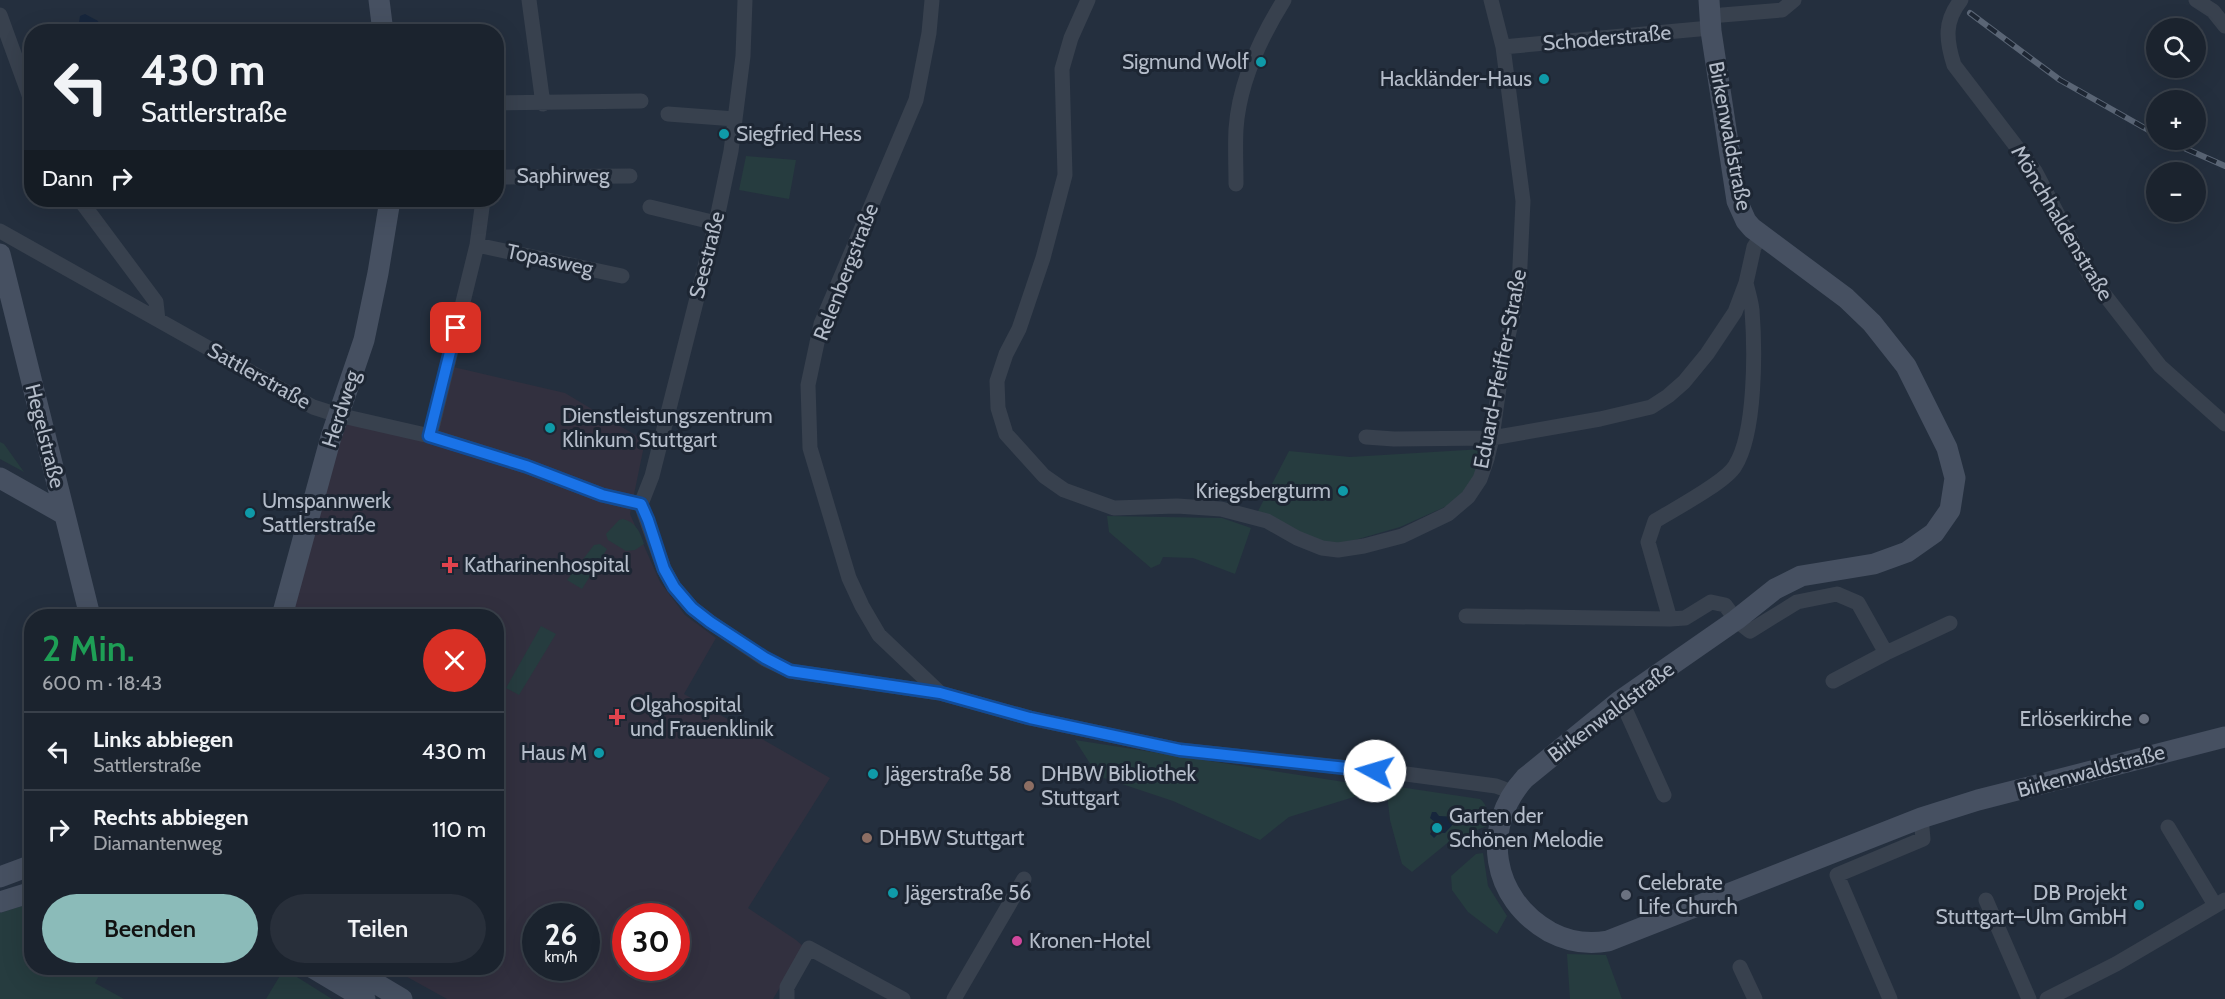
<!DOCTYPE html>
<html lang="de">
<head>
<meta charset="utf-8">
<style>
	body { margin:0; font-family:Cabin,sans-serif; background:#282f3a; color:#f1f3f6; height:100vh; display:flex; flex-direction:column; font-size:22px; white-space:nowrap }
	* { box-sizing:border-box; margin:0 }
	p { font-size:20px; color:#a0a4aa }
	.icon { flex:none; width:33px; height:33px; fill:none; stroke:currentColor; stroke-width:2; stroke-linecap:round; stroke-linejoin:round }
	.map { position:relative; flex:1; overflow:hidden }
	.drawer { position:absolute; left:24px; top:609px; width:480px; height:366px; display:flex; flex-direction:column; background:#1b232e; border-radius:24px; box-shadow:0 6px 24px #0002,0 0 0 2px #39404a }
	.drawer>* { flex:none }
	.guide { position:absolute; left:24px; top:24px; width:480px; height:183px; border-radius:24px; box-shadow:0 6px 24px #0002,0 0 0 2px #39404a; background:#1b232e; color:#f1f3f6; overflow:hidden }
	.buttons { position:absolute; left:2146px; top:18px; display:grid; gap:12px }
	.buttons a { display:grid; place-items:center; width:60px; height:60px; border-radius:50%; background:#1b232e; box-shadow:0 6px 24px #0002,0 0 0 2px #39404a; font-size:30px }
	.speed { position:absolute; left:522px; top:903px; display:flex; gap:12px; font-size:30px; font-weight:700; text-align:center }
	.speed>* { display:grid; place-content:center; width:78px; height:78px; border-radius:50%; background:#1b232e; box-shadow:0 6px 24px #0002,0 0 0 2px #39404a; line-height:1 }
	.speed small { font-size:15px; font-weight:400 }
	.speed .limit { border:9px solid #d22; background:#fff; color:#111 }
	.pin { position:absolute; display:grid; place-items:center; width:51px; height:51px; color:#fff; margin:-26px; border-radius:12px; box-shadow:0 3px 9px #0006 }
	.me { position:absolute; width:66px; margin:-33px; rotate:276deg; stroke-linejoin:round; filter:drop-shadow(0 0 4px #0008) }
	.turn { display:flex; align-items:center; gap:21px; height:126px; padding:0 18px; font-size:27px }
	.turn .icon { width:78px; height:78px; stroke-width:2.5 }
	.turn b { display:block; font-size:42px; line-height:51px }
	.then { display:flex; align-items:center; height:57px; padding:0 18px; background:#0003; gap:12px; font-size:22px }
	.round { display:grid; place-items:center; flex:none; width:63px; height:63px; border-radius:32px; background:#282f3a }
	.overview { display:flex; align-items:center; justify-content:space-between; height:102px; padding:0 18px }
	h1 { font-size:36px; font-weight:600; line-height:45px; color:#1e9e55 }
	.cta { display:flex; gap:12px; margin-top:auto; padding:12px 18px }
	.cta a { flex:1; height:69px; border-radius:36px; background:#8bbbb9; color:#111; font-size:24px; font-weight:600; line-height:69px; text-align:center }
	.cta a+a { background:#282f3a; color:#f1f3f6 }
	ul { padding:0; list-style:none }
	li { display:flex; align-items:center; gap:18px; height:78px; padding:0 18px; border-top:2px solid #39404a }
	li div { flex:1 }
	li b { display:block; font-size:22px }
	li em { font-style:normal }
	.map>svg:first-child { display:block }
	.medical { fill:#32303f; fill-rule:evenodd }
	.green { fill:#263c3f }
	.water { fill:#17263c }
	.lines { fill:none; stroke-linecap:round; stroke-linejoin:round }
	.street { stroke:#38414e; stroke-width:15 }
	.secondary { stroke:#465061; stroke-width:21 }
	.rail-casing { stroke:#5a6575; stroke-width:6 }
	.rail { stroke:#1d2633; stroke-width:4; stroke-dasharray:11; stroke-linecap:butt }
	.route-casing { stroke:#114b97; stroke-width:15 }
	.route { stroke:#1a73e8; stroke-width:10 }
	.culture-dot { fill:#0f9aa8; stroke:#1d2633; stroke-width:2 }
	.health-dot { fill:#e0444e; stroke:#1d2633; stroke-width:2 }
	.worship-dot { fill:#6b7280; stroke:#1d2633; stroke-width:2 }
	.education-dot { fill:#8d6e63; stroke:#1d2633; stroke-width:2 }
	.hotel-dot { fill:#d1479c; stroke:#1d2633; stroke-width:2 }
	.labels { text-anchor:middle; stroke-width:6; stroke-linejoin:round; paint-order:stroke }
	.street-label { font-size:21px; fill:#b4bcc9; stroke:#1d2633 }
	.poi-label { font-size:21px; fill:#b4bcc9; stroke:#1d2633; text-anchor:start }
</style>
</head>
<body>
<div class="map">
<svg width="2225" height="999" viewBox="0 0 2225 999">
	<rect width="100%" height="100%" fill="#242f3e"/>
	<path class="medical" d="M445,365L565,393L645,441L630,514L660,582L685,615L716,638L684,694L830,778L748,908L796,940L804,947L773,999H447L391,968H496V616H287L341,418L427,441ZM536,916H586V968H536ZM626,916H676V968H626Z"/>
	<path class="green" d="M746,156L796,160L789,199L739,190Z
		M0,442L4,444L24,472L0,459Z
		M1483,449V461L1465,494L1447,506L1400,527L1341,544L1315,540L1257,513L1289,451L1350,457Z
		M1107,516L1222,518L1251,528L1235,574L1193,558L1163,557L1160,564L1151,568L1109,532Z
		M623,519C636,522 640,532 644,544L635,550L626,551L608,540L606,534L619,520Z
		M600,544L607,549L582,589L567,580L594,545Z
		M541,626L556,634L519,695L506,688Z
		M1075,740L1383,788L1289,817L1260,840L1173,801L1098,776Z
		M1386,785L1480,799C1489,806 1487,815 1487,826L1451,840L1412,872L1402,864L1390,820Z
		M1483,853L1488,886L1507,916L1497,934L1468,912L1452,890L1451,876L1476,854Z
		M31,903L32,968H103L95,983L124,999H0V913Z
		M1567,954L1606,955L1622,999H1570Z
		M284,969L289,972L332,999H266Z"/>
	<path class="water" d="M85,14L98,21L100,31L84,30L79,22L80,16Z
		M1432,812H1436L1439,816L1457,817V820L1445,833H1439L1434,838L1430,834L1436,823L1430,818Z"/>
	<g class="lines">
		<path class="street" d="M529,0L543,104
			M932,0L929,33L916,100L821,324L808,385L810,448L849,578L862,606L879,635L940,693
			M1088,0L1071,38L1062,69L1065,175L1043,258L1019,329L1006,354L997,381L998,408L1006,434L1044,476L1064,490L1114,508L1177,506L1221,509L1267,521L1297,538L1322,548L1338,550L1364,546L1402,536L1448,514L1468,497L1480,479L1487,459L1492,438L1503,359L1519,287L1523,201L1503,47L1491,0
			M1961,0C1944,21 1946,40 1954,65L2035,171L2090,276L2160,366L2225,424
			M2196,0L2213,11L2225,26
			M0,15L32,103
			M1710,16L1782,10L1794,0
			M1503,47L1710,28
			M496,103L641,101
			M668,114L735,119
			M496,177L630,176
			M1236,184C1236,166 1235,147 1236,129C1239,84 1261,37 1284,0
			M80,200L156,302L158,320
			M650,207L716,223
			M0,231L313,407L338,415L430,436L526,466L602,495L641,504
			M477,245L622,276
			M430,436L477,245L483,200
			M1366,437L1394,439L1492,438L1600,419L1651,407L1668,396L1684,382L1707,354L1735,312L1746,283L1754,247L1762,235
			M641,504L664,569L674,587L692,608L710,622L765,659L790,671L940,693L1030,718L1180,750L1406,774L1496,786L1512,792
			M641,504L652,476L716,223L731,151L743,56L745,0
			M1466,616L1670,619L1685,618L1711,602L1725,605L1736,620L1750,631L1797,602L1837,594L1858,603L1886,653
			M1670,619L1648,542L1655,521C1673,510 1726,482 1735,466C1756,433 1755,349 1752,310C1751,301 1748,292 1746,283
			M1833,681L1886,653L1950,623
			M1621,700L1664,795
			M2168,827L2215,905
			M1986,900L2029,999
			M1740,967L1755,999
			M787,999V987L809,948L903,999
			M954,999L1024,879
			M1890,999L1837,875L1923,839L1921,818
			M2047,999L2116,964L2225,900"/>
		<path class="secondary" d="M379,0L383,32
			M1709,0L1711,31L1737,201L1746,221L1752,228L1846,298L1872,323L1906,366L1947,448L1955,478L1950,510L1934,533L1907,552L1874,564L1801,576L1775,589L1736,620L1621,700L1525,778C1480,827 1491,899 1550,932C1569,942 1587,945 1608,941L1921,818L1978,800L2225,737
			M0,254L90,616
			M0,478L64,514
			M282,616L331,437L364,340L378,273L390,200
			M0,877L32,865
			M0,902L32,892
			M313,968L365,999
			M350,968L402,999"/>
		<defs>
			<path id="rail" d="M1970,13L2060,80L2157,135
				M2166,140L2225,166"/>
		</defs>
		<use href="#rail" class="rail-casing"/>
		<use href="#rail" class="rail"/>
	</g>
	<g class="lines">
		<defs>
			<path id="route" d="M456,328L429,436L526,466L602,495L641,504L648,520L664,569L674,587L692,608L710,622L765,658L790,671L940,693L1030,718L1180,750L1375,771"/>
		</defs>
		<use href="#route" class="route-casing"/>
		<use href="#route" class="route"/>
	</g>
	<g class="culture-dot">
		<circle cx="1261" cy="62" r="6"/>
		<circle cx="1544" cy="79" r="6"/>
		<circle cx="724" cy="134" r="6"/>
		<circle cx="550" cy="428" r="6"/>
		<circle cx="1343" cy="491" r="6"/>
		<circle cx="250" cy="513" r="6"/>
		<circle cx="599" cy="753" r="6"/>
		<circle cx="873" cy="774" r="6"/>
		<circle cx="1437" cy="828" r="6"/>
		<circle cx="893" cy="893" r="6"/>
		<circle cx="2139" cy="905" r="6"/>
	</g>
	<g class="health-dot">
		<path d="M447 556h6v6h6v6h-6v6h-6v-6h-6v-6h6z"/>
		<path d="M614 708h6v6h6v6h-6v6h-6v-6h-6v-6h6z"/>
	</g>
	<g class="worship-dot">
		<circle cx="2144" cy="719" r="6"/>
		<circle cx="1626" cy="895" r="6"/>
	</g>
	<g class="education-dot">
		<circle cx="1029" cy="786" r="6"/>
		<circle cx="867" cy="838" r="6"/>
	</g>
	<circle class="hotel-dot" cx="1017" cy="941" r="6"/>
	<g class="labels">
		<g class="street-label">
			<text transform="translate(1607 38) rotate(-5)" y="7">Schoderstraße</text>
			<text transform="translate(1730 136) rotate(79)" y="7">Birkenwaldstraße</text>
			<text x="563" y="183">Saphirweg</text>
			<text transform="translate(2062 223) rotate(59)" y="7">Mönchhaldenstraße</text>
			<text transform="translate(707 255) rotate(-76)" y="7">Seestraße</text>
			<text transform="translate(550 260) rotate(12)" y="7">Topasweg</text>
			<text transform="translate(846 272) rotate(-69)" y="7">Relenbergstraße</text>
			<text transform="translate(1500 369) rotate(-79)" y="7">Eduard-Pfeiffer-Straße</text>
			<text transform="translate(259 376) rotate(29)" y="7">Sattlerstraße</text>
			<text transform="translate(341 409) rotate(-72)" y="7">Herdweg</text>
			<text transform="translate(45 436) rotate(76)" y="7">Hegelstraße</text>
			<text transform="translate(1611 712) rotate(-37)" y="7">Birkenwaldstraße</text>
			<text transform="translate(2091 771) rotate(-15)" y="7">Birkenwaldstraße</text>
		</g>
		<g class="poi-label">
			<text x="1249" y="69" text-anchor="end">Sigmund Wolf</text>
			<text x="1532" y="86" text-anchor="end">Hackländer-Haus</text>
			<text x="736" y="141">Siegfried Hess</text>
			<text x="562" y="423">Dienstleistungszentrum<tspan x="562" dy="24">Klinkum Stuttgart</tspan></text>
			<text x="1331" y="498" text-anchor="end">Kriegsbergturm</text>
			<text x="262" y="508">Umspannwerk<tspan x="262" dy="24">Sattlerstraße</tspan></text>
			<text x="464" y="572">Katharinenhospital</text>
			<text x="630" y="712">Olgahospital<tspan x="630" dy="24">und Frauenklinik</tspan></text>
			<text x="2132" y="726" text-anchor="end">Erlöserkirche</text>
			<text x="587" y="760" text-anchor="end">Haus M</text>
			<text x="885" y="781">Jägerstraße 58</text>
			<text x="1041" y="781">DHBW Bibliothek<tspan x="1041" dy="24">Stuttgart</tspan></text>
			<text x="1449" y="823">Garten der<tspan x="1449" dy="24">Schönen Melodie</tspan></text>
			<text x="879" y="845">DHBW Stuttgart</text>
			<text x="1638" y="890">Celebrate<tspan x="1638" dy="24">Life Church</tspan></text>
			<text x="905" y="900">Jägerstraße 56</text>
			<text x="2127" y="900" text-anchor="end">DB Projekt<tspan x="2127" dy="24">Stuttgart–Ulm GmbH</tspan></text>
			<text x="1029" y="948">Kronen-Hotel</text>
		</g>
	</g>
</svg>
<div class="buttons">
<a><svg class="icon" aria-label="search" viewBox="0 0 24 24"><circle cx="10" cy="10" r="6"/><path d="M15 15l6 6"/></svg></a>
<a>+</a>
<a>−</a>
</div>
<div class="speed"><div>26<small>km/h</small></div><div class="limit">30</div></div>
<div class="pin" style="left:456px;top:328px;background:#d93025"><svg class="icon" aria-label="arrive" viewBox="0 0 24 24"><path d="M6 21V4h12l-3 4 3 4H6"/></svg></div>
<svg class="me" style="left:1375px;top:771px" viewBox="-20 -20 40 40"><circle r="19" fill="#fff"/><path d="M0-13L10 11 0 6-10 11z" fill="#1a73e8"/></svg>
<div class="guide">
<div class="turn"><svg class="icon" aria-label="left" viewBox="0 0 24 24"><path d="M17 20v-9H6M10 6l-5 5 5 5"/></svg><div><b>430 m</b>Sattlerstraße</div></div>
<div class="then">Dann<svg class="icon" aria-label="right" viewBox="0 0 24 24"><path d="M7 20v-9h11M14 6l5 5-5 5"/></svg></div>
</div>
<section class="drawer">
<div class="overview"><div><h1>2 Min.</h1><p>600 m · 18:43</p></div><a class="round" style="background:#d93025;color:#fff"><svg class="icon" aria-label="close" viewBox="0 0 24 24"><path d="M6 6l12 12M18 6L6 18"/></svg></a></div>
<ul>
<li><svg class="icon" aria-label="left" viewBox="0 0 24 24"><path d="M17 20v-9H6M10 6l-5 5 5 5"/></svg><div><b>Links abbiegen</b><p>Sattlerstraße</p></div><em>430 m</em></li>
<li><svg class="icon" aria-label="right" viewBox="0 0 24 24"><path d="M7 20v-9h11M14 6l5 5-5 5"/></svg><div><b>Rechts abbiegen</b><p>Diamantenweg</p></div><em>110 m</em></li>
</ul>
<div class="cta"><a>Beenden</a><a>Teilen</a></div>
</section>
</div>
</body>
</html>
